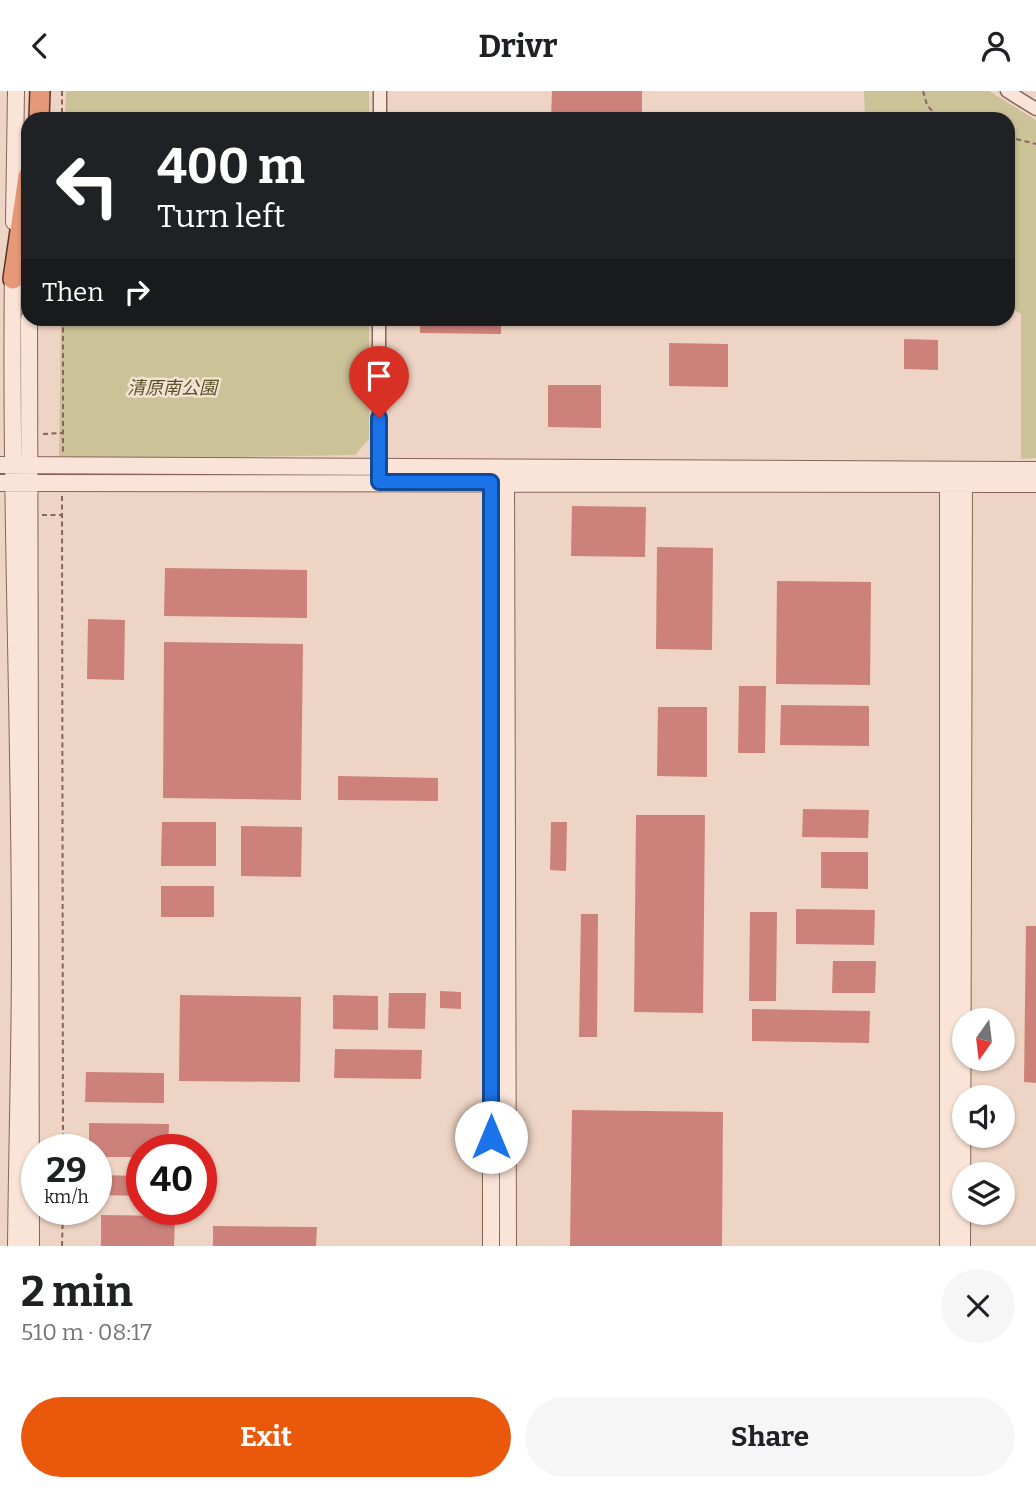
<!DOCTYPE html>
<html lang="en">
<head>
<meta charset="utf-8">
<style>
	body { margin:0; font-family:Bitter,"Noto Sans JP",serif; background:#f6f6f6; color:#202124; height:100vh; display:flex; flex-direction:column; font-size:26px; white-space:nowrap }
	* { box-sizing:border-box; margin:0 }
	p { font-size:23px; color:#757577 }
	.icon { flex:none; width:38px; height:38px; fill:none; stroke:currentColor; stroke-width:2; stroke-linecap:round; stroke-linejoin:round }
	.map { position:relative; height:1155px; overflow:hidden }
	.side { display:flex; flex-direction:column; background:#fff; flex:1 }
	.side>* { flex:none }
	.top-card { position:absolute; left:21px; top:21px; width:994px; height:214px; border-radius:21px; box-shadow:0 2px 5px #0004; background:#202124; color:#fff; overflow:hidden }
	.needle { width:46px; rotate:194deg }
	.tools { position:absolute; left:952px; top:917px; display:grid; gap:14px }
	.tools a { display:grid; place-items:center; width:63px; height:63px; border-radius:50%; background:#fff; box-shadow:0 2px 5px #0004; font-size:35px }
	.speed { position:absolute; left:21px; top:1043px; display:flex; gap:14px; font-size:35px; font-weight:700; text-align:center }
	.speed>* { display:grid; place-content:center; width:91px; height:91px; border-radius:50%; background:#fff; box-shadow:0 2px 5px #0004; line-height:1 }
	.speed small { font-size:18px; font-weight:400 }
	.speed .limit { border:10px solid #d22; background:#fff; color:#111 }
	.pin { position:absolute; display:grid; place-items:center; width:60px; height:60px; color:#fff; margin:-72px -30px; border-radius:50% 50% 50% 0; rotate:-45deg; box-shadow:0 0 7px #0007 }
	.pin .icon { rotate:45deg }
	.me { position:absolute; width:77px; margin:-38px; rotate:0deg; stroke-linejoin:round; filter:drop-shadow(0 0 5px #0008) }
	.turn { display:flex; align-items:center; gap:24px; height:147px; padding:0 21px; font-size:32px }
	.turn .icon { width:91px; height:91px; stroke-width:2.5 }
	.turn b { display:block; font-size:49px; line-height:60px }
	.then { display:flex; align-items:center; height:66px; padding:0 21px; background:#0003; gap:14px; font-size:26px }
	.round { display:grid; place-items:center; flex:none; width:74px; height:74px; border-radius:37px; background:#f6f6f6 }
	.summary { display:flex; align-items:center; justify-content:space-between; height:119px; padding:0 21px }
	h1 { font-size:42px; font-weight:700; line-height:52px }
	.primary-button { display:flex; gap:14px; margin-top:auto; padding:14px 21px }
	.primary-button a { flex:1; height:80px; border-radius:42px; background:#ea580c; color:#fff; font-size:28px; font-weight:700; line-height:80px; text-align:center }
	.primary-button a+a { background:#f6f6f6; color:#202124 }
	header { display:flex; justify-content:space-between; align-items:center; height:91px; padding:0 21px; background:#fff; font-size:32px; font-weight:700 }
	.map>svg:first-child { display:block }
	.green { fill:#ccc298 }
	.building { fill:#cc827a }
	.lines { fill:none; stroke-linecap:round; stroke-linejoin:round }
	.minor-casing { stroke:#88645b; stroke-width:15 }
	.tertiary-casing { stroke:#88645b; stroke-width:18 }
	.trunk-casing { stroke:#56352f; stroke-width:22 }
	.path { stroke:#88645b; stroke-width:2; stroke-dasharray:5 3.5; stroke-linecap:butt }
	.minor { stroke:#f9e4d7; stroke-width:12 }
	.tertiary { stroke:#f9e4d7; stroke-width:16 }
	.trunk { stroke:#e69979; stroke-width:19 }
	.route-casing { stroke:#114b97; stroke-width:18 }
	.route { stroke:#1a73e8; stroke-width:12 }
	.labels { text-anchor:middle; stroke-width:5; stroke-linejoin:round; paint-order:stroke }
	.park-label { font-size:18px; font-style:italic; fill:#555225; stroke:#f5e1d4 }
</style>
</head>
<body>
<header><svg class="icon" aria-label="back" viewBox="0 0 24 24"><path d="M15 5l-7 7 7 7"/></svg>Drivr<svg class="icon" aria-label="person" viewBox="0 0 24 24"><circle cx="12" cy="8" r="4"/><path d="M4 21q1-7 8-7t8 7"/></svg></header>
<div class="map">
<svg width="1036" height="1155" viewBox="0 0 1036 1155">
	<rect width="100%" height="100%" fill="#eed4c4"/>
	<path class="green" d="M66,0H369V28H65Z
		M864,0H989L1036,29V367L1021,368V223L1008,215V28H865Z
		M61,228H369V348L355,364L59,369Z"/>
	<path class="building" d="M552,0H642V28H551Z
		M420,228H501V243L420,242Z
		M527,228H571V233H527Z
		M904,248L938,249V279L904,278Z
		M669,252L728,253V296L669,295Z
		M548,294H601V337L548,336Z
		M572,415L646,416L645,466L571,465Z
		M657,456L713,457L712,559L656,558Z
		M165,477L307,479V527L164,525Z
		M777,490L871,491L870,594L776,593Z
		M88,528L125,529L124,589L87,588Z
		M164,551L303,553L301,709L163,707Z
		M739,595H766L765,662H738Z
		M781,614L869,615V655L780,654Z
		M658,616H707V686L657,685Z
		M338,685L438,687V710L338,709Z
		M803,718L869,719L868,747L802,746Z
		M636,724H705L703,922L634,921Z
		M162,731H216V775H161Z
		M551,731H567L566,780L550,779Z
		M241,735L302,736L301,786L241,785Z
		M821,761H868V798L821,797Z
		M161,795H214V826H161Z
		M796,818L875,819L874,854L796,853Z
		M750,821H777L776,910H749Z
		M581,823H598L597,946H579Z
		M1026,835H1036V992L1024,991Z
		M833,870H876L875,902H832Z
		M440,900L461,901V918L440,917Z
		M389,902H426L425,938L388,937Z
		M180,904L301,906L300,991L179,990Z
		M333,904L378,905V939L333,938Z
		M752,918L870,920L869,952L752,950Z
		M335,958L422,959L421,988L334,987Z
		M86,981L164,982V1012L85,1011Z
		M572,1019L723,1021L722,1155H570Z
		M89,1032L169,1033L168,1059H142V1066H96V1059H89Z
		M99,1084L142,1085V1105L99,1104Z
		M101,1124L175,1125L174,1155H101Z
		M213,1135L317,1136L316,1155H213Z"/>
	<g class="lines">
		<defs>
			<path id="minor" d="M1007,0L1036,18
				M380,28V0
				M379,391V228"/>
			<path id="tertiary" d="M14,131L16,0
				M13,178C10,405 20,632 20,859C20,958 17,1056 16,1155
				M29,228L31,1155
				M0,374L1036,379
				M506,383L508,1155
				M948,384V1155
				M0,392L1036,393
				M491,1155V380
				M962,1155L964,382"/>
			<path id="trunk" d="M39,28L40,0
				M13,188L28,85"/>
		</defs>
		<use href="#minor" class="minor-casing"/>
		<use href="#tertiary" class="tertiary-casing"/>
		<use href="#trunk" class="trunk-casing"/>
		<path class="path" d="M62,0V28
			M923,0L927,14L939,28
			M1008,46L1036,53
			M63,228V361
			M43,343L62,342
			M62,405L63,1059
			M42,424H61
			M62,1155L63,1118"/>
		<use href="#minor" class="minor"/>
		<use href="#tertiary" class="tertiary"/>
		<use href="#trunk" class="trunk"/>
	</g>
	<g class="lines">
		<defs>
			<path id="route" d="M379,327V391H491V1046"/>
		</defs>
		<use href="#route" class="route-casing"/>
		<use href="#route" class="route"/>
	</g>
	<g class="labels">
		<g class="park-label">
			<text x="172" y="303">清原南公園</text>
		</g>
	</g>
</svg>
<div class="tools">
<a><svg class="needle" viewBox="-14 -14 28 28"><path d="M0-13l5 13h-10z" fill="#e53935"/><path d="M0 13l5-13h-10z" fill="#757577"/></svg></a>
<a><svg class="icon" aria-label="sound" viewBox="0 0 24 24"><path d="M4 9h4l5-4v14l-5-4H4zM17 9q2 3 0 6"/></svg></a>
<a><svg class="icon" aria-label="layers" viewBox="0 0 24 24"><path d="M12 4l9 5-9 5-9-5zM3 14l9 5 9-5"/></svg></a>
</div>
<div class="speed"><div>29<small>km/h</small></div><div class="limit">40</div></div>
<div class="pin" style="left:379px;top:327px;background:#d93025"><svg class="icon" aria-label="arrive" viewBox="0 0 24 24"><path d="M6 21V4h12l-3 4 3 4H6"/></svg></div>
<svg class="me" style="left:491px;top:1046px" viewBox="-20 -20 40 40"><circle r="19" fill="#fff"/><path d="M0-13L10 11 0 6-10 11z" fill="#1a73e8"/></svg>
<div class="top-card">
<div class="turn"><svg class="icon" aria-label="left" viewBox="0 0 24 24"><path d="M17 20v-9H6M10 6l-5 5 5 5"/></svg><div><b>400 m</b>Turn left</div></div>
<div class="then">Then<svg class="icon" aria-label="right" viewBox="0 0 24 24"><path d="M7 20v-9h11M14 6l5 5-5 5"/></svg></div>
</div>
</div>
<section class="side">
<div class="summary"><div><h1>2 min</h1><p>510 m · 08:17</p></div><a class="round"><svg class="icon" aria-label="close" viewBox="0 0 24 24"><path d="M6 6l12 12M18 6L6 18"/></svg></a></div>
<div class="primary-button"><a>Exit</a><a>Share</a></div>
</section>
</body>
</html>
